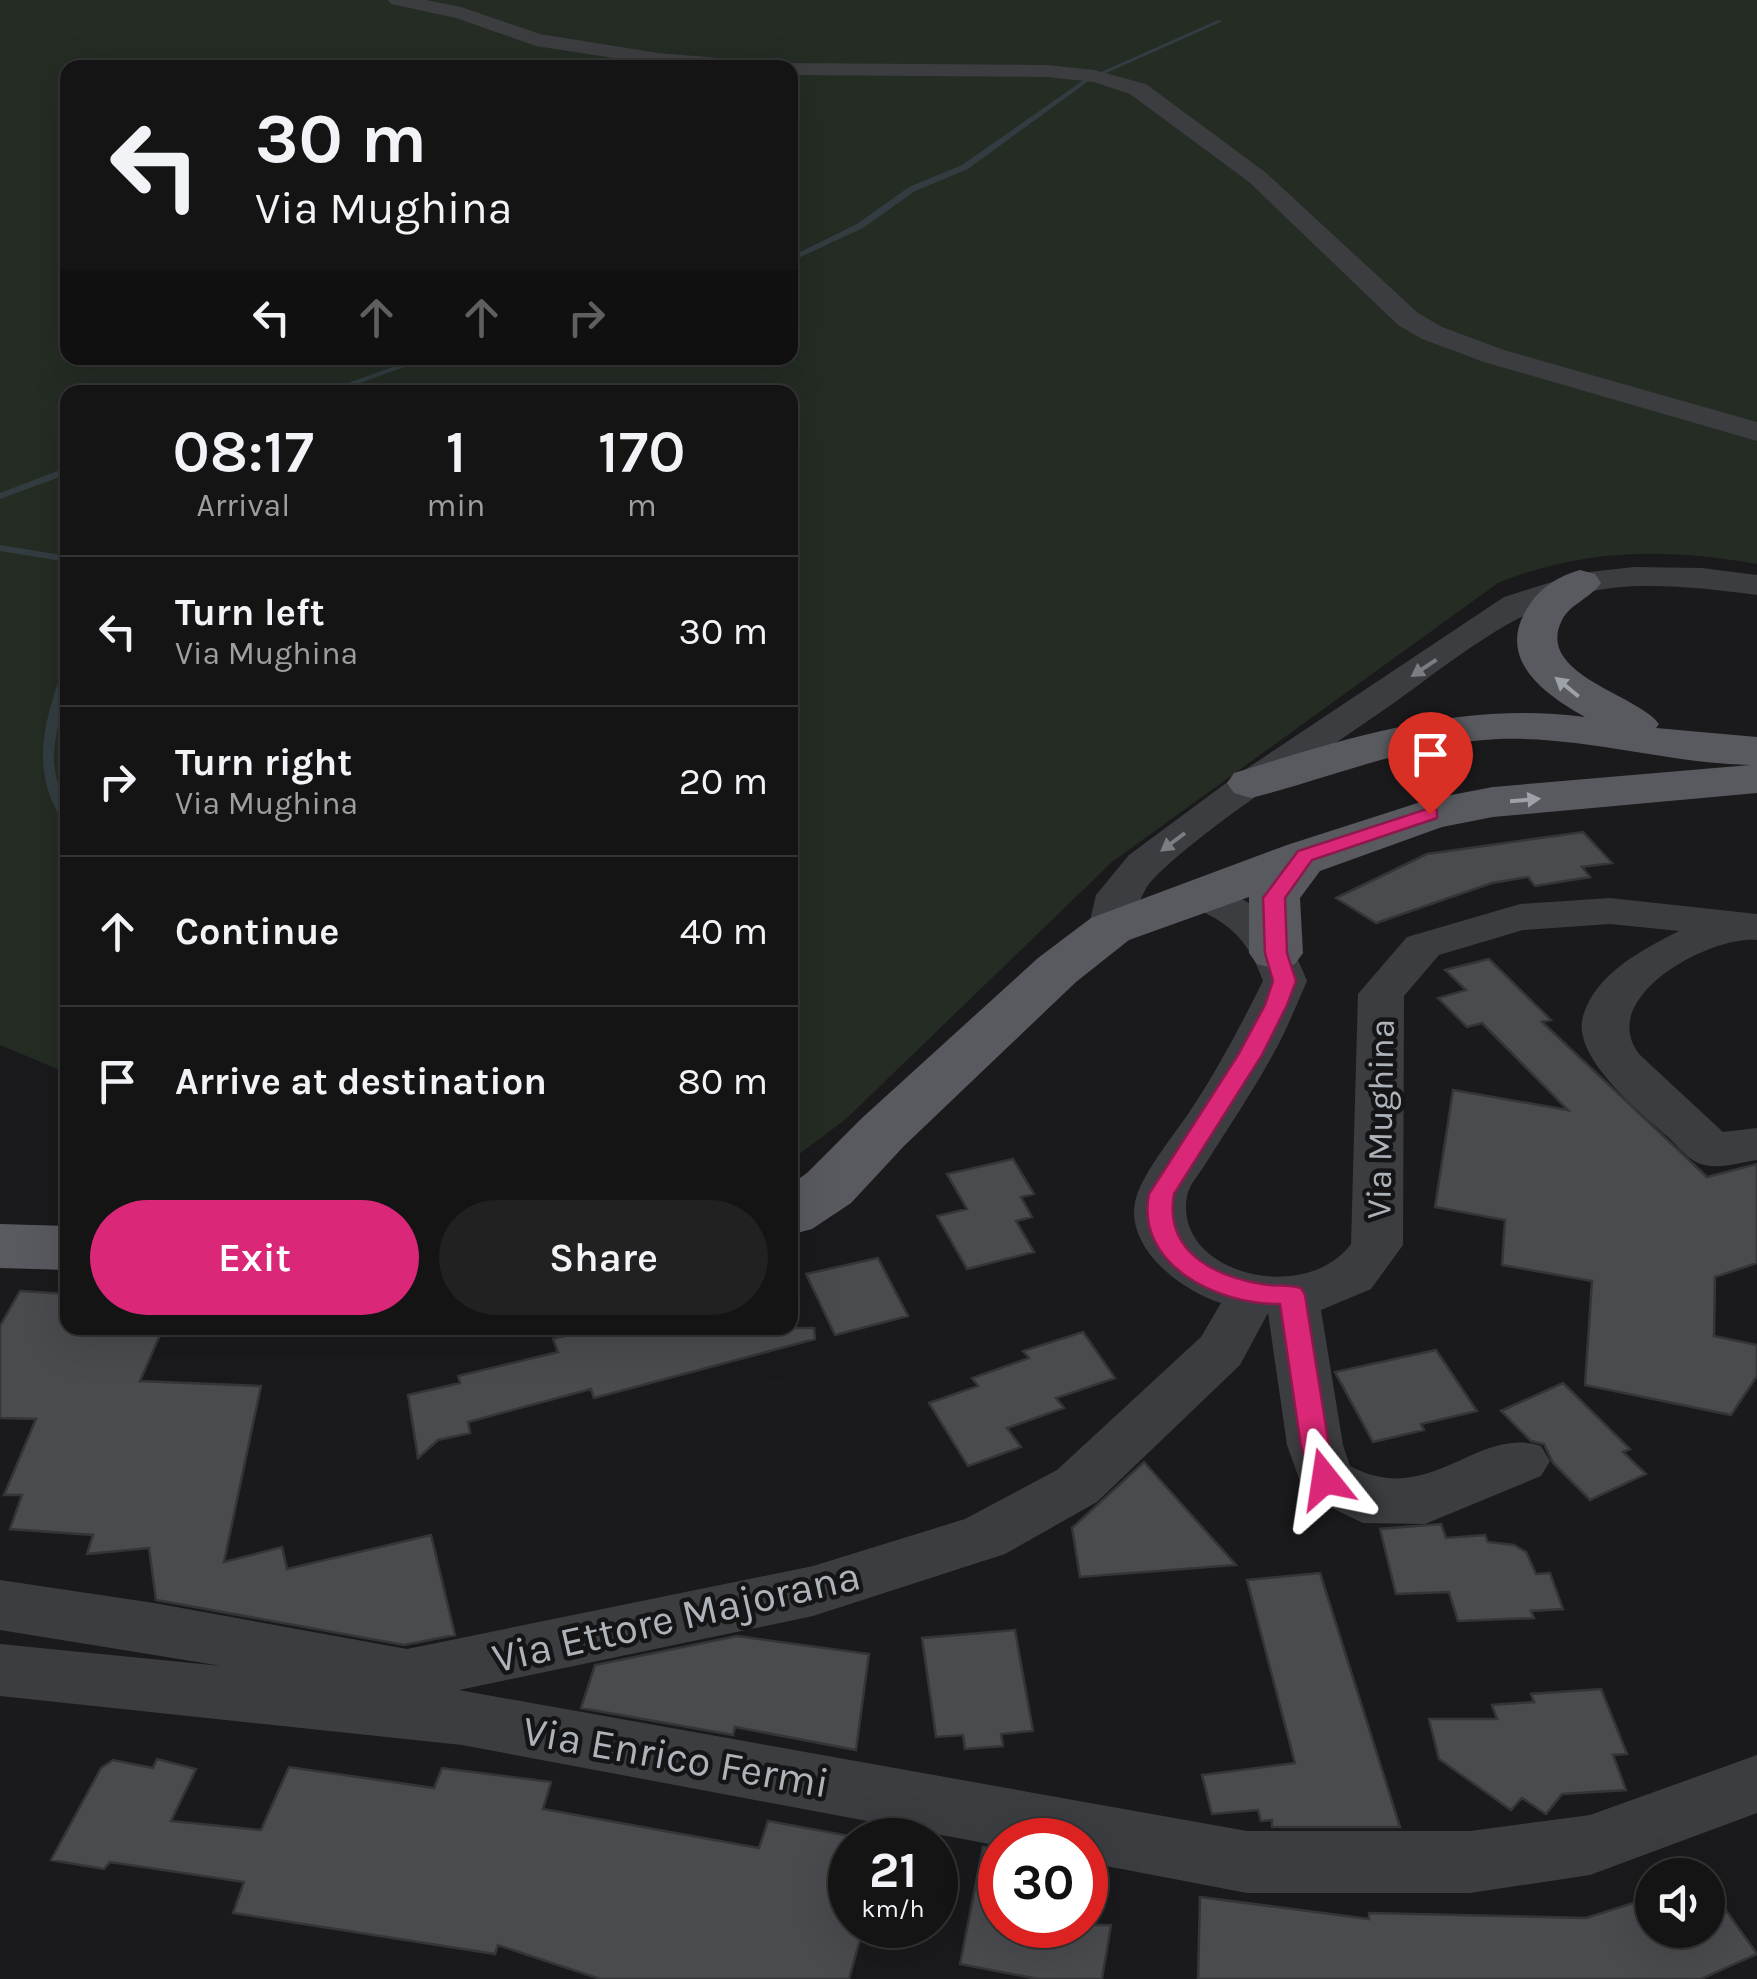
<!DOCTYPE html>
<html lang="en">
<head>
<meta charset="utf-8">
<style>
	body { margin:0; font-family:Karla,sans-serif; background:#212122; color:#f1f3f6; height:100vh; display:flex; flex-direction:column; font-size:38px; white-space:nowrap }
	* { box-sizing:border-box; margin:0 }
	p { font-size:32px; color:#9d9ea0 }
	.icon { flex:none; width:55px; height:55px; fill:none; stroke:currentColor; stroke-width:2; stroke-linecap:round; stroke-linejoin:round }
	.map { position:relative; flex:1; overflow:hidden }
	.details { position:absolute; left:60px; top:385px; width:738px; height:950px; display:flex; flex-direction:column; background:#141415; border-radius:20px; box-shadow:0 10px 40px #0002,0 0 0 2px #333334 }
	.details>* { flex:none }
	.guide { position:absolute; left:60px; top:60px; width:738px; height:305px; border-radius:20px; box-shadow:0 10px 40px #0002,0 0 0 2px #333334; background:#141415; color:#f1f3f6; overflow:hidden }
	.buttons { position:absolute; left:1635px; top:1858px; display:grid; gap:20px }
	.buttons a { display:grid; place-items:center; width:90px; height:90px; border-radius:50%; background:#141415; box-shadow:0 10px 40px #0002,0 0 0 2px #333334; font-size:50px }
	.speed { position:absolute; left:828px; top:1818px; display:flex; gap:20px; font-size:50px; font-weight:700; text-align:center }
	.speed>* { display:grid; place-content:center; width:130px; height:130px; border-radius:50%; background:#141415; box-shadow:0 10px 40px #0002,0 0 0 2px #333334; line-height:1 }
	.speed small { font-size:25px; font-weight:400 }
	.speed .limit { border:15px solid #d22; background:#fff; color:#111 }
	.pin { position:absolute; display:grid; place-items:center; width:85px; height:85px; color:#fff; margin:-102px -42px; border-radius:50% 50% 50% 0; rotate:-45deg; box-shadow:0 0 10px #0007 }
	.pin .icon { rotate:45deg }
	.me { position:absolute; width:110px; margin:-55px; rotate:345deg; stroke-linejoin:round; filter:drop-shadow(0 0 8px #0008) }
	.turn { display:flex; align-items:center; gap:35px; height:210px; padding:0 30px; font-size:45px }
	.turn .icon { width:130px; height:130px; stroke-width:2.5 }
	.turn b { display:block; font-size:70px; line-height:85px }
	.lanes { display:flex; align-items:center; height:95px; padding:0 30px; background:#0003; justify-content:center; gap:50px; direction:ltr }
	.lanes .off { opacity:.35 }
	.eta { display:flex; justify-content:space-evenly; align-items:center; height:170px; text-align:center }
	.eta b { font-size:60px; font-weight:600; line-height:70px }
	.action { display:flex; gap:20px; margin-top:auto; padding:20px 30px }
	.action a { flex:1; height:115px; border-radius:60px; background:#db2777; color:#fff; font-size:40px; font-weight:600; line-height:115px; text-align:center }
	.action a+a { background:#212122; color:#f1f3f6 }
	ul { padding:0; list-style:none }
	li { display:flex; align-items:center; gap:30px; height:150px; padding:0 30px; border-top:2px solid #333334 }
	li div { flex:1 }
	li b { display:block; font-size:38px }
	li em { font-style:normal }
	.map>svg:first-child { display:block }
	.green { fill:#242c24; fill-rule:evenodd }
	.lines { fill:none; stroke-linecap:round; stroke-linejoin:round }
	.stream { fill:#333d41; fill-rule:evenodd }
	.building { fill:#494b4e; stroke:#343538; stroke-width:2.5 }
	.minor { fill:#3b3d40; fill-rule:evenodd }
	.major { fill:#585a5f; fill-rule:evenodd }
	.oneway { fill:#7a7e83 }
	.oneway2 { fill:#9da1a8 }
	.route { fill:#db2777; stroke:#8e194d; stroke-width:2.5 }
	.labels { text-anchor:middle; stroke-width:9; stroke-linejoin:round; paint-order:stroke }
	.street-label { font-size:35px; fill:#aeb3ba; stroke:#151517 }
	.near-street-label { font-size:42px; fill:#aeb3ba; stroke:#151517 }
</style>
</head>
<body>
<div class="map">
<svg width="1757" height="1979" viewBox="0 0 1757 1979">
	<rect width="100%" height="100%" fill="#1a1a1c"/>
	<path class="green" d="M0,0H1757V564C1667,548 1584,548 1498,583L1112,862L846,1119L790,1161V392H68L67,1073L0,1045ZM68,68H790V358H68Z"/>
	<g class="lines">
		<path class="stream" d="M1218,20L1223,21L1104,74L1099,73Z
			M1088,77L1090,80L968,169L915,191L863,228L790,262V257L857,224L909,187L962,165Z
			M418,358H429L335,392H323Z
			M68,467V474L0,499V493Z
			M0,545L68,556V562L0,551Z
			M68,668C68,700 53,730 54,762C55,784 68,802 68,824L64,823C30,771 43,726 62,671Z"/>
	</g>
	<path class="building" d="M1583,832L1612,863L1582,867L1590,877L1535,886L1528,877L1492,883L1376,923L1336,898L1427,854Z
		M1489,959L1551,1020L1542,1022L1707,1177L1757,1164V1263L1715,1277L1714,1336L1757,1345V1376L1731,1415L1585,1385L1592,1281L1502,1265L1505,1220L1435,1207L1453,1090L1568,1110L1482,1023L1467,1027L1438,998L1466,990L1445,970Z
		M1013,1159L1034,1194L1021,1197L1032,1217L1016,1221L1034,1252L967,1269L937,1216L967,1209L947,1174Z
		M878,1258L908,1316L835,1335L806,1274Z
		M20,1291L68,1294V1328H163L140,1381L261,1386L224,1562L282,1547L287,1569L431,1535L455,1635L404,1645L156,1600L149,1548L87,1554L93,1535L10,1529L22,1495H4L36,1419L0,1418V1326Z
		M639,1328H814L815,1339L594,1398L591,1389L468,1422L470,1433L438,1440L418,1458L408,1395L460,1383L458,1376L558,1352L553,1339L587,1330L589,1334L609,1329L611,1335Z
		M1083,1332L1115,1378L1056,1398L1064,1408L1007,1428L1021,1447L968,1466L929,1403L978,1386L972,1378L1029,1358L1023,1351Z
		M1436,1350L1477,1411L1421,1424L1424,1430L1373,1442L1335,1372Z
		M1563,1383L1630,1449L1623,1452L1646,1474L1590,1500L1553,1463L1544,1444L1531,1441L1501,1411Z
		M1144,1462L1236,1565L1080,1577L1072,1528Z
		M1441,1524L1446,1538L1485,1535L1488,1542L1514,1545L1526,1552L1536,1574L1550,1573L1563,1609L1531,1611L1534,1618L1458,1621L1449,1592L1396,1594L1380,1529Z
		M1320,1573L1400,1827H1272V1820L1261,1821L1258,1810L1212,1814L1202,1775L1295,1763L1247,1580Z
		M1015,1630L1033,1731L1001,1734L1003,1746L965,1749L963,1735L936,1737L922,1638Z
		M737,1636L869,1654L856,1750L735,1727L733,1735L581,1708L595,1665Z
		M1601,1689L1627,1754L1613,1755L1626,1790L1562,1794L1546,1814L1522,1798L1511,1810L1439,1759L1429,1719H1497L1492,1705L1534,1702L1531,1694Z
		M157,1759L196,1769L171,1821L261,1830L289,1767L434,1788L442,1768L551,1782L543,1809L759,1848L768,1821L850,1836V1925H864L849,1979H600L498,1945L495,1954L233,1913L244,1882L110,1862L104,1869L51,1860L101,1768L113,1760L153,1768Z
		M983,1847L1000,1850V1925H1111L1102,1979H1038L960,1964Z
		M1708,1885L1757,1954L1701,1979H1198L1200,1897L1369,1919V1913L1586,1918L1652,1897V1930H1708Z"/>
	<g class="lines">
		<path class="minor" d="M388,0H426L461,7L540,34L658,53L767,62L777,68L658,65L536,46L456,18L391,4Z
			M790,63L1047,65L1094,70L1146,84L1265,172L1418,313L1442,327L1504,350L1757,422V441L1484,362L1422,339L1398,325L1249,182L1130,94L1094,82L1047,77L790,75V68H780Z
			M1634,567L1702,568L1757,575V595C1701,588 1639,580 1583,593C1505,612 1440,672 1375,716C1306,764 1220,816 1159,873C1133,897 1142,914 1125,938L1110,942L1095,938L1088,929L1096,895L1129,855L1237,775L1504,597L1580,573Z
			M1197,881C1253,895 1287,928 1307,981C1296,1006 1285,1034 1271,1058C1251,1094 1228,1128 1206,1163C1200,1173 1189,1185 1187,1196C1173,1274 1305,1306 1351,1244L1358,994L1407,937L1520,904L1610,898L1757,914V940C1710,935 1594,998 1640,1055L1723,1132L1757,1128V1160C1738,1163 1714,1171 1696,1162C1686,1157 1676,1144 1668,1137C1640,1112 1571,1057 1583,1016C1596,973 1642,950 1679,931L1610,924L1523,930L1439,955L1404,996L1403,1245L1371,1289L1321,1310L1343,1445L1350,1466C1430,1509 1477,1425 1541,1446L1550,1461L1541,1476L1425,1524L1363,1523L1305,1495L1287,1445L1268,1313L1240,1365L1097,1502L1005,1554L813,1616L459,1690L1247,1831H1470L1590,1815L1757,1755V1813L1590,1875L1470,1893H1247L1085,1862V1840H1000V1846L462,1745L0,1696V1644L222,1666L0,1630V1580L154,1603L407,1649L813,1566L965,1519L1057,1470L1201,1337L1221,1303C1179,1290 1118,1243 1138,1192C1150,1163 1175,1134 1192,1108C1219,1067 1241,1025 1263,981C1252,950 1238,930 1209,915C1196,908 1184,906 1176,894L1182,885Z"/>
		<path class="major" d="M1580,570L1595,574L1601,583C1591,598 1570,604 1562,620C1534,675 1640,695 1659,724L1656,728L1757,737V793L1493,817L1442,827L1320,871L1300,898L1303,953L1295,964L1276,969L1257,964L1249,953V897L1129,940L1076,982L904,1146L851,1203L812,1229L790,1235V1185L807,1173L862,1118L1038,958L1091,918L1287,845L1430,799L1493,787L1750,765C1666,763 1583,736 1498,739C1411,743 1334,777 1251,798L1234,793L1227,783L1234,773C1351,737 1462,701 1585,717C1540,692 1494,656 1530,604C1541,587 1561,575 1580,570Z
			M0,1224L68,1226V1270L0,1268Z"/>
	</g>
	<defs><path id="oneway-solid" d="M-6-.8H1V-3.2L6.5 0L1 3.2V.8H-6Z" transform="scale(2.5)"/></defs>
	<g class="oneway">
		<use href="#oneway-solid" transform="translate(1424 668) rotate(146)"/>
		<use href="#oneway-solid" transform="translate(1173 842) rotate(143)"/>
	</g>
	<g class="oneway2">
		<use href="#oneway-solid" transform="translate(1567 687) rotate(-141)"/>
		<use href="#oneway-solid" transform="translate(1525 800) rotate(-5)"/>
	</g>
	<path class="route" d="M1430,808L1437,810V818L1312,860L1285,898L1287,953L1296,981L1287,1005L1262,1055L1174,1194C1164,1251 1213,1276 1262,1284C1275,1287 1288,1284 1301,1288L1305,1295L1329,1446L1340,1479L1336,1487L1325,1490L1315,1487L1301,1446L1280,1304C1218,1305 1135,1265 1149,1194L1238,1055L1265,1005L1273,981L1265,953L1263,898L1266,894L1298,851Z"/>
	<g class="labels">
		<g class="street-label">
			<text transform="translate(1380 1119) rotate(-89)" y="12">Via Mughina</text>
		</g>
		<g class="near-street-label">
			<text transform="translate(676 1616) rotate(-13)" y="15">Via Ettore Majorana</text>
			<text transform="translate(676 1756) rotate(10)" y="15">Via Enrico Fermi</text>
		</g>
	</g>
</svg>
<div class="buttons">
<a><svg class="icon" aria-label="sound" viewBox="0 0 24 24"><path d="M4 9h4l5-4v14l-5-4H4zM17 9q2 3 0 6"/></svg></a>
</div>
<div class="speed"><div>21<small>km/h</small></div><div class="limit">30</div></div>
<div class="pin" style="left:1430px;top:814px;background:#d93025"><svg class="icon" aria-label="arrive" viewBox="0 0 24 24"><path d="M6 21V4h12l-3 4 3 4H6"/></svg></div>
<svg class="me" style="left:1325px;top:1479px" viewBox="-20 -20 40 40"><path d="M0-17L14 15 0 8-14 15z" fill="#db2777" stroke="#fff" stroke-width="4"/></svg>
<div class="guide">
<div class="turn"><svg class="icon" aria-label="left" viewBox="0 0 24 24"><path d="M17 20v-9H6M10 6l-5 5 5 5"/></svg><div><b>30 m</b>Via Mughina</div></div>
<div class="lanes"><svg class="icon" aria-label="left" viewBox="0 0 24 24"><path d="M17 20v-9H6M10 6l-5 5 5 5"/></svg><svg class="icon off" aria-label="ahead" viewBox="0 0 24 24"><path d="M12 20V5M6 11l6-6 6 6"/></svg><svg class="icon off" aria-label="ahead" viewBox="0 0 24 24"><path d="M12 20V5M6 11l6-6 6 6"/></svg><svg class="icon off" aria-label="right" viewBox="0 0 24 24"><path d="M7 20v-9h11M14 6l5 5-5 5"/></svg></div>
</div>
<section class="details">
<div class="eta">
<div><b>08:17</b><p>Arrival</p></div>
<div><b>1</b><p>min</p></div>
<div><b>170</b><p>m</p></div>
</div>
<ul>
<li><svg class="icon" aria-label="left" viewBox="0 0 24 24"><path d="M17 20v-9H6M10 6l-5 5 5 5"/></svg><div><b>Turn left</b><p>Via Mughina</p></div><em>30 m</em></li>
<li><svg class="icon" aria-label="right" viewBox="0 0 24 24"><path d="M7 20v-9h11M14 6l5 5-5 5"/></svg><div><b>Turn right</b><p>Via Mughina</p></div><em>20 m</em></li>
<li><svg class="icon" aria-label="ahead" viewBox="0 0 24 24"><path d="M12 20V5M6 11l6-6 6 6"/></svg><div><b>Continue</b></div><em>40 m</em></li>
<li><svg class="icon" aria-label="arrive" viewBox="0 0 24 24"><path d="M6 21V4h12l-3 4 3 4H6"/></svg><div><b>Arrive at destination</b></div><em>80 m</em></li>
</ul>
<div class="action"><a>Exit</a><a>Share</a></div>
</section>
</div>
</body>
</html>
